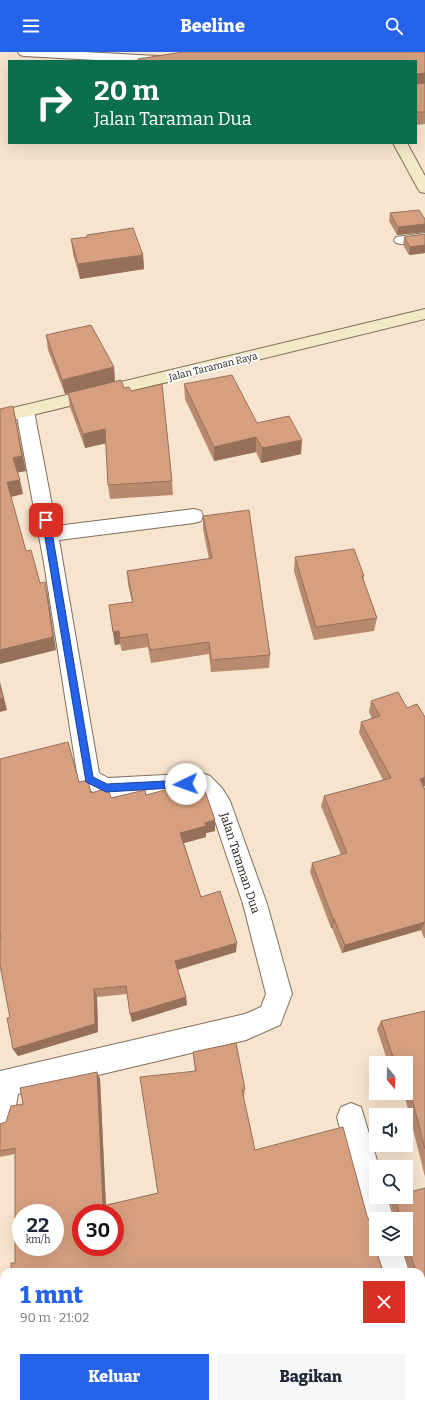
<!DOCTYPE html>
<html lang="id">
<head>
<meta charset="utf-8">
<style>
	body { margin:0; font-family:Bitter,serif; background:#f6f6f7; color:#1f2937; height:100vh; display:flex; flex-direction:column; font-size:15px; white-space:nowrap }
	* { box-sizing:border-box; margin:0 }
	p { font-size:13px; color:#747a83 }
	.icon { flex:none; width:22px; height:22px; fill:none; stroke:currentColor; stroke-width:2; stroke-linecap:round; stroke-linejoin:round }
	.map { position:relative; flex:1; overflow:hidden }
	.details { position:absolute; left:0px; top:1216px; width:425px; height:140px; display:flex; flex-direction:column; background:#fff; border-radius:12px 12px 0 0; box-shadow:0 4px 16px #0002 }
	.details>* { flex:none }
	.banner { position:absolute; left:8px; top:8px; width:409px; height:84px; border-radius:0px; box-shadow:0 4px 16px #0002; background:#0b6e4f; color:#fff; overflow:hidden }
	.needle { width:26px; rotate:161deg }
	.tools { position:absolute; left:369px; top:1004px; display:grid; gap:8px }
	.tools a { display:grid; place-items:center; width:44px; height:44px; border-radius:0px; background:#fff; box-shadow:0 4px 16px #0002; font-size:20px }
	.speed { position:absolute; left:12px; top:1152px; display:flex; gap:8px; font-size:20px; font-weight:700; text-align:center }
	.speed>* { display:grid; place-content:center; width:52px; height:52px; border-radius:50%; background:#fff; box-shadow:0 4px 16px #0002; line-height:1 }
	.speed small { font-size:10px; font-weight:400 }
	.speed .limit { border:6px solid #d22; background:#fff; color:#111 }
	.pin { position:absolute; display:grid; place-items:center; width:34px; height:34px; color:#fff; margin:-17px; border-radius:8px; box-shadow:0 2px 6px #0006 }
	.me { position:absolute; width:44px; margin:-22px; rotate:267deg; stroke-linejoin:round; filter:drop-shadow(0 0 3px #0008) }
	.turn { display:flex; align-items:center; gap:14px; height:84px; padding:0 20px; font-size:18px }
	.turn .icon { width:52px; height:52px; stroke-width:2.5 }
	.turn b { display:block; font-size:28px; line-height:34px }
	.round { display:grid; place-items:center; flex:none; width:42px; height:42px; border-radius:0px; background:#f6f6f7 }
	.headline { display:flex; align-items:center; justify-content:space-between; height:68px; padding:0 20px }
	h1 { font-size:24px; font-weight:800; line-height:30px; color:#2563eb }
	.action { display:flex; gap:8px; margin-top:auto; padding:8px 20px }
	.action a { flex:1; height:46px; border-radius:0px; background:#2563eb; color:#fff; font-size:16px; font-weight:800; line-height:46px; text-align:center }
	.action a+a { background:#f6f6f7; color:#1f2937 }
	header { display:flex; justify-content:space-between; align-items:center; height:52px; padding:0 20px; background:#2563eb; color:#fff; font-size:18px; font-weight:800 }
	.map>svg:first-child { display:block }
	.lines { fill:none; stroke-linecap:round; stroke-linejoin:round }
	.lane-casing { stroke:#7f6f5b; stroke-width:2 }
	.street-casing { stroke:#7f6f5b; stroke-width:2 }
	.secondary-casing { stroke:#7f6f5b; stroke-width:2 }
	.lane { fill:#fff; fill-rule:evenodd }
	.street { fill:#fff; fill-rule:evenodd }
	.secondary { fill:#f3e9c7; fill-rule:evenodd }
	.wall { fill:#b88a6e }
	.shaded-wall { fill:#96705a }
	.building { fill:#d6a080; stroke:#96705a; fill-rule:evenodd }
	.route { fill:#2563eb; stroke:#184099 }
	.labels { text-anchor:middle; stroke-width:4; stroke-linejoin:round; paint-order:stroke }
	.far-street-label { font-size:10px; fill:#201911; stroke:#fff }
	.street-label { font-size:12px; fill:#201911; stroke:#fff }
</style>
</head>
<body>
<header><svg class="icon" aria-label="menu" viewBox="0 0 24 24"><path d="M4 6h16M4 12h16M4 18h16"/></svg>Beeline<svg class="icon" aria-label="search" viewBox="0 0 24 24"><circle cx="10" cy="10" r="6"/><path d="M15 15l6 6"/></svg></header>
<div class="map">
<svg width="425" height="1356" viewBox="0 0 425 1356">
	<rect width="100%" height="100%" fill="#f7e4ce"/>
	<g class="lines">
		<defs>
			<path id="lane" d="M425,181V189L401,192L396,191L394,188L396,185Z"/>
			<path id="street" d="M18,0H84L176,5L180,6L182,9H115L24,4L20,3Z
				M25,353L31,355L34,359L56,474L194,457L201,459L203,464L201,469L194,471L59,488L99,721L108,726L202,721L210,724L222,736L230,749L267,852L292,942L280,973L246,988L18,1042L14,1065L10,1075L0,1079V1019L245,962L261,955L266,942L243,852L212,760L206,750L197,741L106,746L81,734L78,727L44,511L16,359L19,355Z
				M351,1051L361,1055L379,1115H376V1145H387L394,1167H376V1180L369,1177L364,1167L337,1065L341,1055Z
				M376,1188V1197H402L409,1220H379L372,1197Z
				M421,1303L425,1305V1356H407V1352H421Z
				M0,1336H4V1352H47L49,1356H0Z
				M242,1352H295L293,1356H240Z"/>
			<path id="secondary" d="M393,91H407L425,124V141L420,140L418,137Z
				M425,257V267L0,371V359Z"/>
		</defs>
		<use href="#lane" class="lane-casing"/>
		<use href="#street" class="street-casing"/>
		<use href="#secondary" class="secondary-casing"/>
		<use href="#lane" class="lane"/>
		<use href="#street" class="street"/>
		<use href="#secondary" class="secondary"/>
	</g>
	<path class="wall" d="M425,0V72L416,73V9Z
		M390,161L425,167V180L397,183L389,169Z
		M425,182V201L409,203L403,193L404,185Z
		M71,187L143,203L144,217L80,227L73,202Z
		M46,283L114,315L115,330L172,429L173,443L110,447L108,433L106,391L85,396L70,355L68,341L65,342L48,298Z
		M184,332L257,371L301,402L261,411L256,400L214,409L185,347Z
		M203,464L270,603L269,616L211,620L209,602L151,611L148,595L122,599L120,592L115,593L109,553L132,550L128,532L127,519L209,507L203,477Z
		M295,505L364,524L363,527L377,566L374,579L314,588L294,519Z
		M371,649L407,656L425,665V734L424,735L425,738V886H424L421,878L342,901L332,876H331L310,820L312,811L341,803L321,754L324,744L383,728L359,681L361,670L372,667L369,660Z
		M79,730L91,741L111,746L146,743L193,737L215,768V779L206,781V785L184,791L201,845L236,900L178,918L186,945L187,953L132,970L127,942L97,945L98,980L18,1004L13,997L10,966L1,886Z
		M425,959V1125L404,1041H406V1011H388L377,977L381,969Z
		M193,1000L245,1037L244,1044H243L255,1098L375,1195L383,1219H410L402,1197H406V1167H379L382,1165L394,1164L390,1149L394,1145H406L425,1227L15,1211V1102L0,1105V1072L6,1070L23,1052L97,1020L100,1027L106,1153L158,1141L195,1019Z"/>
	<path class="shaded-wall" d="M425,21V33L416,34L417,22Z
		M425,172V180L397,183L398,175Z
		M425,193V201L409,203L410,195Z
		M143,203L144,217L80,227L78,212Z
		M114,315L115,330L65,342L62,328Z
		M13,354L26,419L16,421L13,406Z
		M105,377L107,391L85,396L83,382Z
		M256,385V400L214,409V395Z
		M302,388L301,402L261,411L262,396Z
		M20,428L23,442L11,445L7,430Z
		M45,530L48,544L56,598L0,612V598Z
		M119,579L120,592L115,593L113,580Z
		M0,630L7,658L0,660Z
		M425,725V734L416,737L420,727Z
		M215,768V779L206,781V785L181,792L180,781L205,771Z
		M333,867H334L332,876H331Z
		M425,870L421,878L342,901L345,893Z
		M237,891L236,900L176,918L175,909Z
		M94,937L97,945L98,980L18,1004L13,997Z
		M186,945L187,953L132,970L130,962Z
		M97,1020L100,1027L106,1158L103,1154Z"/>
	<path class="building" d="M183,0H425V21L417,22V32L425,31V60H416V9H138V7Z
		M419,158L425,167V172L398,175L390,161Z
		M133,176L143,203L78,212L71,187L87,185V183Z
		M425,182V193L410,195L404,185Z
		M91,273L114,315L62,328L46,283Z
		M232,323L257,371L289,364L302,388L262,396L256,385L214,395L184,332Z
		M121,328L124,336L129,335L131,339L162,332L172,429L108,433L105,377L83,382L68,341Z
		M13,354L22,404L13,406L20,428L7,430L26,499L31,498L40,531L45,530L53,585L0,598V357Z
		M249,458L270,603L211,608L209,590L150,598L147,582L120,586L119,579L113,580L109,553L133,550L127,519L212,506L203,464Z
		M354,497L364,524H362L377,566L316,575L295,505Z
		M0,633L3,646L0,647Z
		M398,640L407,656L417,652L425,665V725L420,727L425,738V870L345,893L334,867H333L312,811L347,801L324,744L391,726L361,670L380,664L371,649Z
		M68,690L79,730L88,728L91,741L108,736L111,746L145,738L146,743L191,731L193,737L200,735L205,739L215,768L205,771L206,774L180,781L201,845L220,839L237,891L175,909L186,945L130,962L126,934L94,937L95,972L13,997L7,966H10L0,913V886H1L0,881V707Z
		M425,959V1097L406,1023V1011H395L381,969Z
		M236,991L245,1037L242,1038L255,1098L343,1075L367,1164L372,1174L376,1176V1192L375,1195L383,1219H416L407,1193H406V1167H382V1165L400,1164L395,1145H406V1141L425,1136V1227L421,1228V1220H11V1211H15V1096L0,1099V1072L6,1070L11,1054L23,1052L20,1036L97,1020L103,1154L158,1141L140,1025L196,1019L193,1000ZM21,1161H55V1195H21ZM81,1161H115V1195H81Z"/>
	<path class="route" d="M46,465L50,468L93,725L107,732L186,728L189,729L191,732L189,735L106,740L86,730L42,468Z"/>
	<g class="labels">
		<g class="far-street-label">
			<text transform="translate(213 314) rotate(-14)" y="4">Jalan Taraman Raya</text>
		</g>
		<g class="street-label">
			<text transform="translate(240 811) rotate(72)" y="4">Jalan Taraman Dua</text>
		</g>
	</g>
</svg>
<div class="tools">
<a><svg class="needle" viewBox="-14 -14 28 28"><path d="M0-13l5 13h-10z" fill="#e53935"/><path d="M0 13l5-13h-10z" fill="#747a83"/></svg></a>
<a><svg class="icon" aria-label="sound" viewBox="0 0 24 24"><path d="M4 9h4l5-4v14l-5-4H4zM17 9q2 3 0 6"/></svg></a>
<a><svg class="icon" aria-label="search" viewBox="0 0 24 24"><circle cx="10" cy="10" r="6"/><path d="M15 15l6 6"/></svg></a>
<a><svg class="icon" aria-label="layers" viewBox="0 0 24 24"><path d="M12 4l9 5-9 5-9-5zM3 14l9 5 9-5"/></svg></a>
</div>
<div class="speed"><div>22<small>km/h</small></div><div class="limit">30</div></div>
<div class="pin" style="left:46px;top:468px;background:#d93025"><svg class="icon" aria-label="arrive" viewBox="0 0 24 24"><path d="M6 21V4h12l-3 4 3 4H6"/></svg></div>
<svg class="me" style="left:186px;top:732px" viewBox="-20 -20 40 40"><circle r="19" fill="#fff"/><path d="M0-13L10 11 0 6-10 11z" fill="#2563eb"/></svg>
<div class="banner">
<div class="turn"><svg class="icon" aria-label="right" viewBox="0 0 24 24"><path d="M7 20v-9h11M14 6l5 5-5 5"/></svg><div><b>20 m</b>Jalan Taraman Dua</div></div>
</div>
<section class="details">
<div class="headline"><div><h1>1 mnt</h1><p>90 m · 21:02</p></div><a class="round" style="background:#d93025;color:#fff"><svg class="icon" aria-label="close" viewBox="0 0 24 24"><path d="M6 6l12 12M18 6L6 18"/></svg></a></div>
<div class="action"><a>Keluar</a><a>Bagikan</a></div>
</section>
</div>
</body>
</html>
